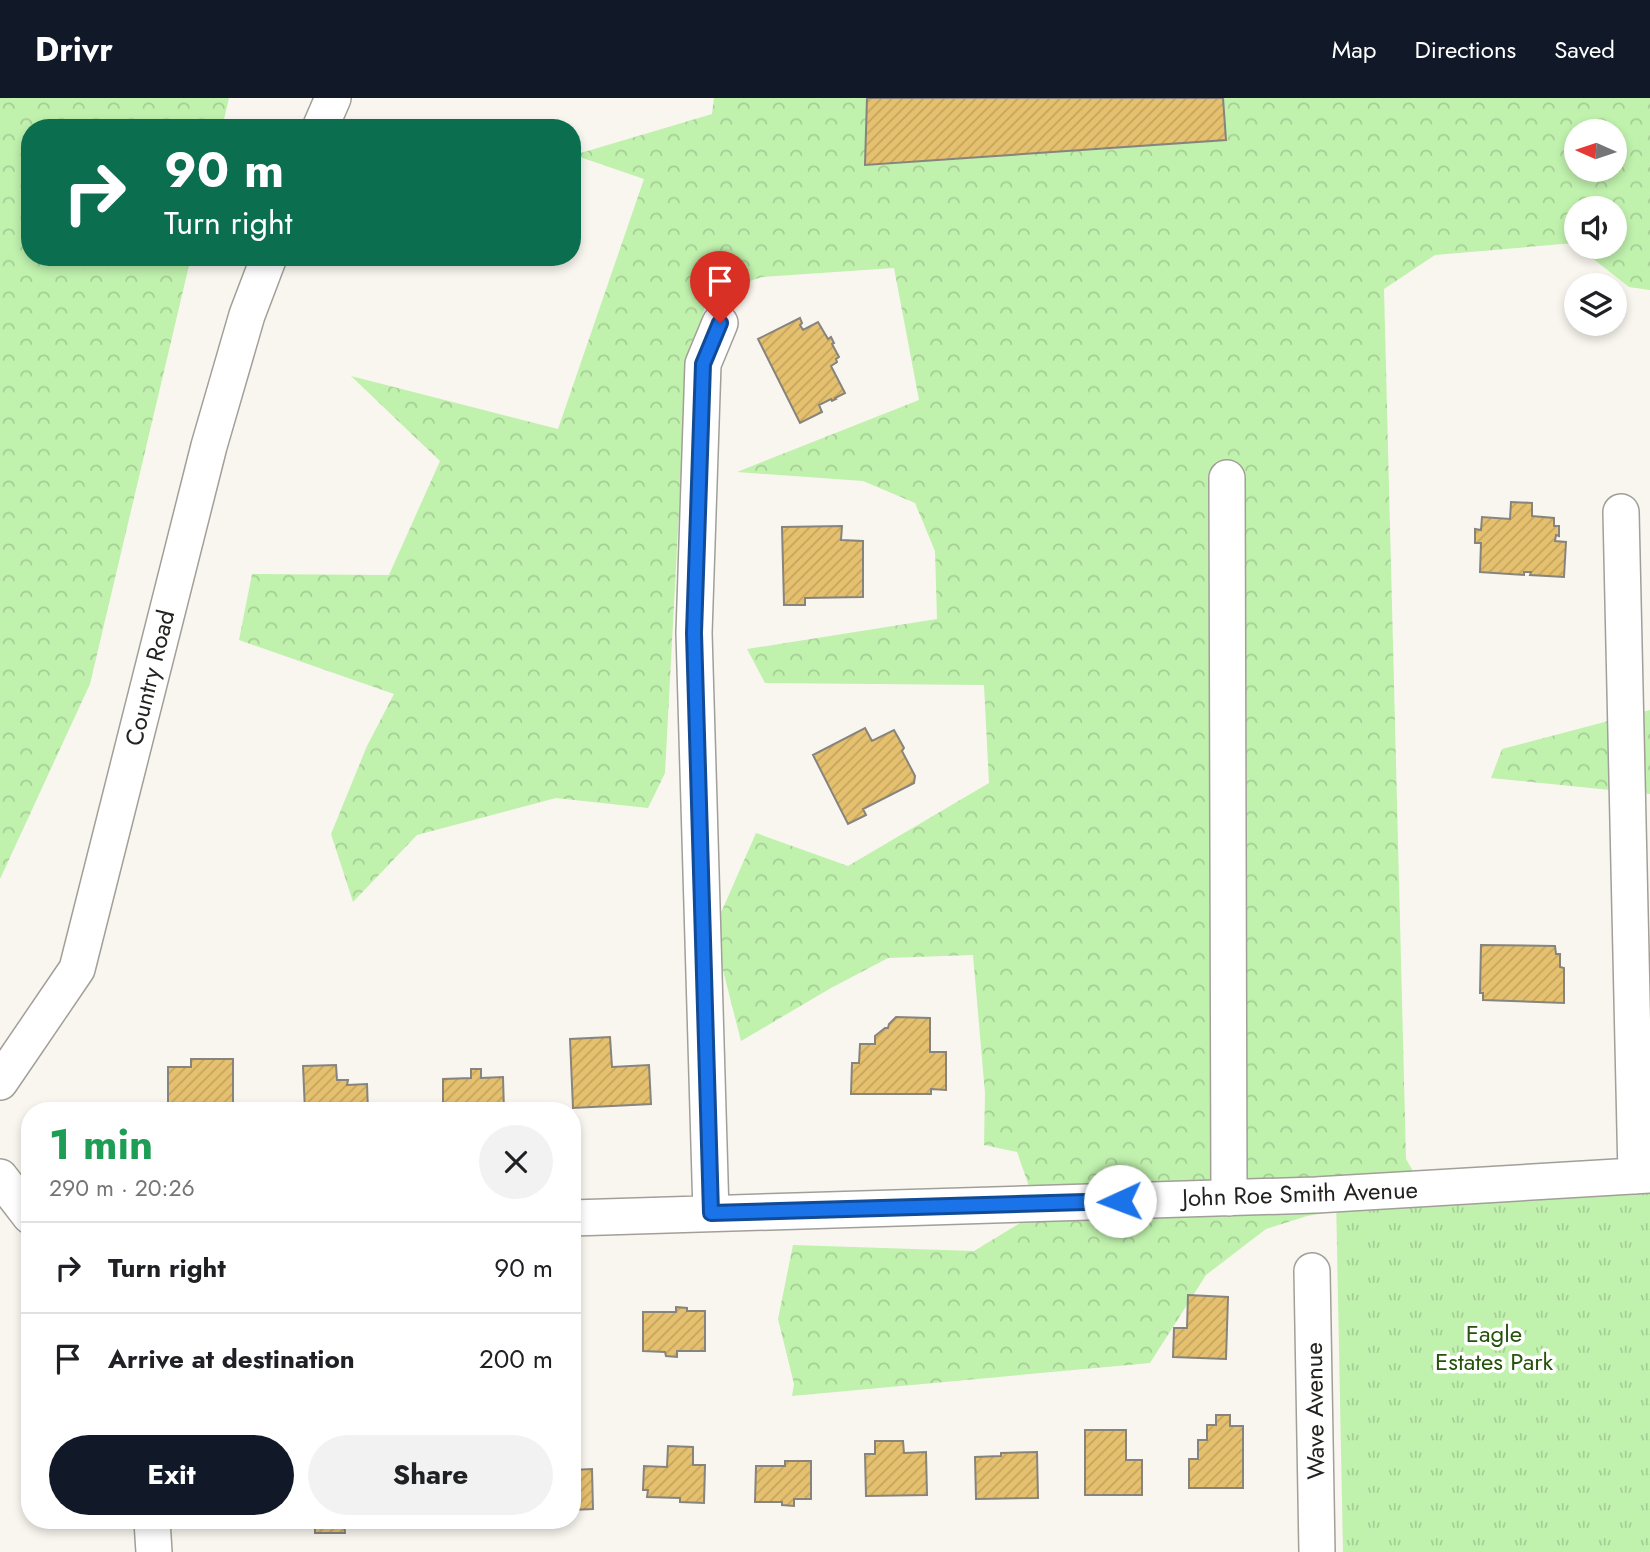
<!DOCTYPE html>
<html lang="en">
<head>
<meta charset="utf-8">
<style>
	body { margin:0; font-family:Jost,sans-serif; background:#f2f2f2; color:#202124; height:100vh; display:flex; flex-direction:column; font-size:26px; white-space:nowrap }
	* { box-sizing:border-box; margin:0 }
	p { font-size:23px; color:#757577 }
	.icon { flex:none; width:38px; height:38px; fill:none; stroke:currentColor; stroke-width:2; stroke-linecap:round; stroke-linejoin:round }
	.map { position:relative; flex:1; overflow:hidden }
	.panel { position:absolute; left:21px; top:1004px; width:560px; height:427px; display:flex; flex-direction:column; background:#fff; border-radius:28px; box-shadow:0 4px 10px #0003 }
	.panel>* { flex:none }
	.top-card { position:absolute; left:21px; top:21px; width:560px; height:147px; border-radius:28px; box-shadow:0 4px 10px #0003; background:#0b6e4f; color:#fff; overflow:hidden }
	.needle { width:46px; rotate:273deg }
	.buttons { position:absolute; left:1564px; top:21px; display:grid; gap:14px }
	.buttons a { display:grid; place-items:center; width:63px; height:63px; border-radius:50%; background:#fff; box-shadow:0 4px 10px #0003; font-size:35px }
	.pin { position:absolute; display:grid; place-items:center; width:60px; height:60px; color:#fff; margin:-72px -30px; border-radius:50% 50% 50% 0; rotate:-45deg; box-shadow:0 0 7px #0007 }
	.pin .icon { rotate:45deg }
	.me { position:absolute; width:77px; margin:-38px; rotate:268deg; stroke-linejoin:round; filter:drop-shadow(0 0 5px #0008) }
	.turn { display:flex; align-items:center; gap:24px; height:147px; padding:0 28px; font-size:32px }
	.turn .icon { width:91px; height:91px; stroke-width:2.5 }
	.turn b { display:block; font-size:49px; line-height:60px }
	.round { display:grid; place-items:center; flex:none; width:74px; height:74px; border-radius:37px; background:#f2f2f2 }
	.head { display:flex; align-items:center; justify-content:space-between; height:119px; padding:0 28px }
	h1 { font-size:42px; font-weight:700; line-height:52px; color:#1e9e55 }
	.primary-button { display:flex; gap:14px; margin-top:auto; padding:14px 28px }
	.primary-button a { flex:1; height:80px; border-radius:42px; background:#111827; color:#fff; font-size:28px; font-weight:700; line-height:80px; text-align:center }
	.primary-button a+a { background:#f2f2f2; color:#202124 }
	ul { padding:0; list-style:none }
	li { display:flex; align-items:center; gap:21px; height:91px; padding:0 28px; border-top:2px solid #e0e0e0 }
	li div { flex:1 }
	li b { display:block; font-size:26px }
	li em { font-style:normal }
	header { display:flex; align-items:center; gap:42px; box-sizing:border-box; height:98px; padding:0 35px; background:#111827; color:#fff }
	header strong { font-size:33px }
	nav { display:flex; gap:38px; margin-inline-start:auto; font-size:24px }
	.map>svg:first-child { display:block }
	.forest { fill:url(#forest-crowns); fill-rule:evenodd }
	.park { fill:url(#park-tufts) }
	.building { fill:url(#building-hatch); stroke:#87847e; stroke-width:2 }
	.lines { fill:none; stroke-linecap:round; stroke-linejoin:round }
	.minor-casing { stroke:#a29f99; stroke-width:38 }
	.minor { stroke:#fff; stroke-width:35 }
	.route-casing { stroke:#114b97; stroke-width:18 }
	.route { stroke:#1a73e8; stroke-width:12 }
	.labels { text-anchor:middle; stroke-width:7; stroke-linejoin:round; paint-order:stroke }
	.street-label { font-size:24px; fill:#232220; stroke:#fff }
	.park-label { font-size:24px; fill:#25530b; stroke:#fff }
</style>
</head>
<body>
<header>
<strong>Drivr</strong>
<nav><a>Map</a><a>Directions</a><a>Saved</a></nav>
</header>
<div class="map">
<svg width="1650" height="1454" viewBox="0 0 1650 1454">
	<defs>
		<pattern id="forest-crowns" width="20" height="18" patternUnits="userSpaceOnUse" patternTransform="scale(1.75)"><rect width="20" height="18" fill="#c0f1ad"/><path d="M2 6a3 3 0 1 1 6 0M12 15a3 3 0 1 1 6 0" fill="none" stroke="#a5ce95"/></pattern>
		<pattern id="park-tufts" width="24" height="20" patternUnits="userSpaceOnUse" patternTransform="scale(1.75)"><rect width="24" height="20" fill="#c0f1ad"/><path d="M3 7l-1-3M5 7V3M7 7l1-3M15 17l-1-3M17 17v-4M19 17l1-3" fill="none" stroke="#a5ce95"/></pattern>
		<pattern id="building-hatch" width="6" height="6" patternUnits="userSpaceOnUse" patternTransform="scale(1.75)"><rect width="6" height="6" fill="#e5c06e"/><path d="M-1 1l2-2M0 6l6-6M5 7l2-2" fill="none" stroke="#c4a55f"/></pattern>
	</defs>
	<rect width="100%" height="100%" fill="#f9f6ef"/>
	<path class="forest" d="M0,0H229L222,30H30V159H191L90,586L0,781Z
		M714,0H1650V192L1629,189L1578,149H1615V110H1577V148L1574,145L1435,157L1384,191L1406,1061L1434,1109L1354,1139L1336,1113L1307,1118L1266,1131L1206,1177L1150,1265L792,1298L794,1286L778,1221L793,1147L974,1153L1038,1114L1017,1054L984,1047L985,995L973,857L888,860L831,890L741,943L713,833L756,735L848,768L989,685L984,587L765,585L747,551L937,521L935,453L915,405L863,383L737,374L919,302L894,170L762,179L707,197L685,300L665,675L648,710L556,700L417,737L353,804L331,736L367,648L394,596L239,542L252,476L389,477L440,363L351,278L558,331L644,81L574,57L712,16ZM1577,33H1615V72H1577Z
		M1650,612V696L1491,680L1502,651Z"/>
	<path class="park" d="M1650,1089V1454H1343L1336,1099Z"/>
	<path class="building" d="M867,0H1223L1226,42L865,67Z
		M800,220L802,225L800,227L803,232L818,224L828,241L831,239L834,245L832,246L839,259L836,261L837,264L831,268L845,295L835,300L836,301L832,303L831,301L819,307L822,314L800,325L758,241Z
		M1511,404L1532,405V418L1554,420V428H1559V438L1556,437L1555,443L1566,444L1564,479L1530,477L1531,474H1524V477L1480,474L1481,445H1475V431L1481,432L1482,419L1510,421Z
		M842,428L841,442L863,443V499L805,500V507H784L782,429Z
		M865,630L872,643L894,632L904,650L902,653L915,678L914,685L863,711L866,717L848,726L813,657Z
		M1481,847L1555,848L1556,856H1560V869L1564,870V905L1483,902V895H1480Z
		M896,919L930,920V954H946V992L931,991V996H851L852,965H859L860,946H875V938L885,930H888L889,926Z
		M610,939L612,969L649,967L651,1006L573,1010L570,941Z
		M191,961H233V1013H168V969H191Z
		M336,967L337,982H348L347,987L367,986L368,1013H305L303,968Z
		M471,971H481V980L503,979L504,1013H443V981L471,980Z
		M1188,1197L1228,1199L1226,1261L1173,1259L1174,1230H1187Z
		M676,1209L687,1210V1213H705V1253H677V1259L666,1258L665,1254L643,1253V1214H676Z
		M1216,1317H1230V1328H1243V1390H1189V1361H1198V1342H1207V1327H1216Z
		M1085,1332H1126V1362H1142V1397H1085Z
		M875,1343H903L904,1355L926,1354L927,1397L866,1398L865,1356H875Z
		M668,1348L693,1349V1367H705L704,1405L680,1404V1400L647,1399L648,1392H643L644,1368L667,1369Z
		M1037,1354L1038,1400L976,1401L975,1359L1001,1358V1355Z
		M785,1363H811V1401H794V1408L782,1407V1404H755L756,1368H785Z
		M592,1371L593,1411L572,1412V1372Z
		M315,1423H344L345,1435H315Z"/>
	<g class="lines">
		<defs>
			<path id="minor" d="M320,30L333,0
				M1227,380L1229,1100
				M1621,414L1636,1078
				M0,984L77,871L209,348L247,217L269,159
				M0,1079L30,1118
				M711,1115L694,535L703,266L720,225
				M572,1120L1316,1097L1650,1077
				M1312,1173L1317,1454
				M152,1423L154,1454"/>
		</defs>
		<use href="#minor" class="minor-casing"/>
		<use href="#minor" class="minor"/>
	</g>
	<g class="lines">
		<defs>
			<path id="route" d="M720,225L703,266L694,535L711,1115L1120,1103"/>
		</defs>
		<use href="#route" class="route-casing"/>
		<use href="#route" class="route"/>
	</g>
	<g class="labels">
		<g class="street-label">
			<text transform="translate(150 580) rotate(-76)" y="8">Country Road</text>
			<text transform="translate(1300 1096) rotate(-2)" y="8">John Roe Smith Avenue</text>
			<text transform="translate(1315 1313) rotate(-91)" y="8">Wave Avenue</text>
		</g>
		<g class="park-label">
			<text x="1494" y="1244">Eagle<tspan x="1494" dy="28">Estates Park</tspan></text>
		</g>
	</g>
</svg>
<div class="buttons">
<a><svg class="needle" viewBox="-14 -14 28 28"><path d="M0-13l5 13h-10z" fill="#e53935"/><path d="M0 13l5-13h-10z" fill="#757577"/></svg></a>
<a><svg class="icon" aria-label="sound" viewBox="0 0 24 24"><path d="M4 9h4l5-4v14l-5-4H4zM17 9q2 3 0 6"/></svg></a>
<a><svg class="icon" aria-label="layers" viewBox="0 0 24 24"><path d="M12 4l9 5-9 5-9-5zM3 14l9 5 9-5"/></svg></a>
</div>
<div class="pin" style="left:720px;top:225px;background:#d93025"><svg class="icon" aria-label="arrive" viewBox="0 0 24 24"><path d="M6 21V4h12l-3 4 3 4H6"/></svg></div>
<svg class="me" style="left:1120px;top:1103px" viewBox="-20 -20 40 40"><circle r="19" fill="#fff"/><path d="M0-13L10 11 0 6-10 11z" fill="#1a73e8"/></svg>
<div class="top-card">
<div class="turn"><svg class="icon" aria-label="right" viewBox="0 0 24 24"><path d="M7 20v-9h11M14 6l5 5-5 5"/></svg><div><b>90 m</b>Turn right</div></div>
</div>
<section class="panel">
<div class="head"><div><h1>1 min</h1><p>290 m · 20:26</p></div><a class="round"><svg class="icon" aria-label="close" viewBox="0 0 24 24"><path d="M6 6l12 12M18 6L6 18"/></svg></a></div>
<ul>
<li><svg class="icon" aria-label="right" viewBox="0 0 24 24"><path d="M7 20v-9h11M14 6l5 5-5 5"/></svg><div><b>Turn right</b></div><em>90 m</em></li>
<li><svg class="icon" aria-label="arrive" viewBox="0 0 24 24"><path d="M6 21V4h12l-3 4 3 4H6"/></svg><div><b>Arrive at destination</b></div><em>200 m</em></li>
</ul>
<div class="primary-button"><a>Exit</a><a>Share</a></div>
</section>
</div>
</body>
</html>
